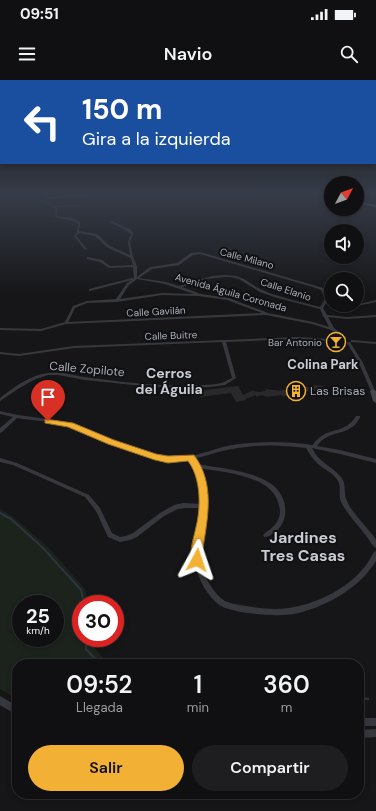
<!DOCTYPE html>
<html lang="es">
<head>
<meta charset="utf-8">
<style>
	body { margin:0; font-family:"DM Sans",sans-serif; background:#1e1e20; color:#f1f3f6; height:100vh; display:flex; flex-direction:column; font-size:15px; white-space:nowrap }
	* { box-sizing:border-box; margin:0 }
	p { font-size:13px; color:#9c9d9f }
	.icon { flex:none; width:22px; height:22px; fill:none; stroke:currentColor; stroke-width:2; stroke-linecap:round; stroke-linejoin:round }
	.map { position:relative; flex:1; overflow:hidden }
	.details { position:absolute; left:12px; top:579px; width:352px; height:140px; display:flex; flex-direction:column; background:#101012; border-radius:16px; box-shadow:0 2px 6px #0003,0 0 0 1px #303032 }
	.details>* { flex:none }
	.banner { position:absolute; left:0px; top:0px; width:376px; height:84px; box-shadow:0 2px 6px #0003,0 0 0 1px #303032; background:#1a4fa0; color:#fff; overflow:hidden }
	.needle { width:26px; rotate:49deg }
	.tools { position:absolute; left:324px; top:96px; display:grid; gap:8px }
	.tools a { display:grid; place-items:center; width:40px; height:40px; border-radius:50%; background:#101012; box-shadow:0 2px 6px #0003,0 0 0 1px #303032; font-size:20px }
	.speed { position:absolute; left:12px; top:515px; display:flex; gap:8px; font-size:20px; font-weight:700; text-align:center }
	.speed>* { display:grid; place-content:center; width:52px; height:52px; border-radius:50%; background:#101012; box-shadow:0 2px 6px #0003,0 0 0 1px #303032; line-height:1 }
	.speed small { font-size:10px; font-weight:400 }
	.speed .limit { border:6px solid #d22; background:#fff; color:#111 }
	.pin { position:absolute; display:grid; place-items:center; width:34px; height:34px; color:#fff; margin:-41px -17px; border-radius:50% 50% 50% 0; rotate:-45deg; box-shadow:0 0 4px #0007 }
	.pin .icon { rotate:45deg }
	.me { position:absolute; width:44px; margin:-22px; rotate:5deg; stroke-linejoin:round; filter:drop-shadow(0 0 3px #0008) }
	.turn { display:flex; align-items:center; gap:14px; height:84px; padding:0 16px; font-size:18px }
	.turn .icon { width:52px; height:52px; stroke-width:2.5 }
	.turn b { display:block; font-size:28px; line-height:34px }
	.eta { display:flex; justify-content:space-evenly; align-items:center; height:68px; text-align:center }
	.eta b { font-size:24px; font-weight:600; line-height:28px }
	.button { display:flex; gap:8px; margin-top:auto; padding:8px 16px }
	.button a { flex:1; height:46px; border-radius:24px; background:#f2b134; color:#111; font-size:16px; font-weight:600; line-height:46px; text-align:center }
	.button a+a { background:#1e1e20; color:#f1f3f6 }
	.status { display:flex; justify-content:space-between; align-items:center; height:28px; padding:0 20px; background:#101012; direction:ltr }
	.status svg { height:11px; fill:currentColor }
	header { display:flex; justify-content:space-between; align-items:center; height:52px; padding:0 16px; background:#101012; font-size:18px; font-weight:600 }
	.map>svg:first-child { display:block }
	.green { fill:#1c231d; fill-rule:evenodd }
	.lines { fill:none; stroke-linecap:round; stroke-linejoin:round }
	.stream-far1 { stroke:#2c353c; stroke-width:2 }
	.stream { stroke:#2c353c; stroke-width:2.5 }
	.building { fill:#29292c }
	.street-tunnel { stroke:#333438; stroke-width:2.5; stroke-dasharray:2.5 1; stroke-linecap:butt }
	.street { fill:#37383d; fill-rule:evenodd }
	.secondary { fill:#45474d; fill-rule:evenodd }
	.highway { fill:#63666e; fill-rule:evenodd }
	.route { fill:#f2b134; stroke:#9d7322 }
	.labels { text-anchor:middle; stroke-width:4; stroke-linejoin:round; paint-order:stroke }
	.far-street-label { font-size:10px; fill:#a8adb8; stroke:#111113 }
	.far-poi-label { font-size:10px; fill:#a8adb8; stroke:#111113; text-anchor:end }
	.street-label { font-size:12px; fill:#a8adb8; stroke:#111113 }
	.poi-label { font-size:12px; fill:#a8adb8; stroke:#111113; text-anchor:start }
	.neighbourhood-label { font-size:13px; font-weight:bold; fill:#c9ccd4; stroke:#111113 }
	.quarter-label { font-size:14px; font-weight:bold; fill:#c9ccd4; stroke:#111113 }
	.near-neighbourhood-label { font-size:16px; font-weight:bold; fill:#c9ccd4; stroke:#111113 }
</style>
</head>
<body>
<div class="status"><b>09:51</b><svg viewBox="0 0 49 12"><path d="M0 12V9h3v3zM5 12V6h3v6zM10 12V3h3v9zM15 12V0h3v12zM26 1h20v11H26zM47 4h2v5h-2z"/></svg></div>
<header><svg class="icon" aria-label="menu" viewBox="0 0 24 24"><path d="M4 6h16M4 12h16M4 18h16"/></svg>Navio<svg class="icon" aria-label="search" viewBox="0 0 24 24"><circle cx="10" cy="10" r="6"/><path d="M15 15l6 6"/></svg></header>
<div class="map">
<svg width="376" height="731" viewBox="0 0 376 731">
	<rect width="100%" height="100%" fill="#161618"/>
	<path class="green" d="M0,429L12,436L48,467L85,509L89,524H81V558H93V566L104,579L134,584H17V619L0,609ZM21,524H55V558H21Z"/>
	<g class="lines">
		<path class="stream-far1" d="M0,433L11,439L43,468L81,510L84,524
			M87,560V558"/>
		<path class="stream" d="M87,559L86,569L100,584
			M359,618L368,619"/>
	</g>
	<path class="building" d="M312,305L324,306L315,311H304L303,307H312Z
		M238,306L243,315L252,311L250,310L259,312L266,311L265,309L283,311L280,309L293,312L287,308L303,309L290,314V318L287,315L282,317V315L267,317L262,315L256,317V315L245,319L246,320L236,322L231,313L200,317L197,311Z"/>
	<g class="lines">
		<path class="street-tunnel" d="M372,120L376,124"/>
		<path class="street" d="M90,113H92C77,120 59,115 43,121L52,126L79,125L78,126L54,127L58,129L57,136L71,138L80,142L79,151L97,154L110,166L130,175L128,162L131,154L129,152L110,142L112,141L131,150L133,154L130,162L133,177L137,186V197L150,187L177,183L191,173L200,172L323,208L328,218L331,219V221L328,220L323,228L327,235L347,237L376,235V237L347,239L328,237L334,248L346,257V259H345L331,250L312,244L266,235L66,244L41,251L0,250V248L41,249L65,242L73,226L87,221L116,219L127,203L132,200L90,211H89V209L132,198L134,199L133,187L109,188L100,182L87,179V177H88L102,180L110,186L133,185L131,178L108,168L95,156L79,153L76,156L87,169L85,170L74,156L77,152L78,143L69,140L55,137L56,129L40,121C55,113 74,118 90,113ZM200,174L316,208L321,210L325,219L320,227L292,220L269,213L258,208L244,199L236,196L225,195L212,196L198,200L179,206L166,202L139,198L152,189L179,185L193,175ZM225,197H231L239,199L260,212L274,217L320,229L323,235L322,236L324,237L329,247L313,242L268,233L229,218L201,214L182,207L206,199ZM137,199L165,204L194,214L162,213L120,219L129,205ZM162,215L198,216L227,220L262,233L68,242L75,228L87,223L117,222Z
			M361,113H363L373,120H371Z
			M376,220V222L357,226L355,225Z
			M298,257L343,260L345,261L343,262L298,259L226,262L236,298L225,305L210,307L189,308L143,306L85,300L58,295H48L36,299L30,302L18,309L0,321V318C14,307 30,295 48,293C60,291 73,295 84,297C121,302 159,307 197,305C205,305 216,305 224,302C227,301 229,299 232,298L222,262L74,268L19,276L0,274V272L19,274L74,266Z
			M351,260L376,262V264L352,262H351Z
			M348,262H350L363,283L375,311V312H373L371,311L359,283L347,263Z
			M0,331L18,335L54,340L73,344L144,373C157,376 170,378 184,377C201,375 216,368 232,365C259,361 286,361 313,365C314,363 316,360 319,358C331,347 345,354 356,336H360V337C358,341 356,345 352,347C340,356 328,351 317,366L340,370L376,379V383L340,374L312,368C318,382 332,386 341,397C347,404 343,413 347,421C352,433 367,447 375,458L376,460V468C372,466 370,461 367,457C359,446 344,431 340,419C339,413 341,406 338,401C334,393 323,389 317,383C312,378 309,373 306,368C282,365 257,364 232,369C219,371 206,376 193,379L197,384C219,388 257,391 274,406C288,419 290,440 275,452C271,455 268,457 264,457L263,455C268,450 275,447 278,440C281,434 280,428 278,422C270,395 222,392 199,388C208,406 208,428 204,447C203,455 200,463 200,471C200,489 210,511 225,521C229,523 235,524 240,525C258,528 276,531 294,527C318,523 347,508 362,490C367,485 370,478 374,472L376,471C376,474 376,478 376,481C375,483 373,486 371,488C355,511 320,529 294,534C276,537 237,534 221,526C208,518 199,500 195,485C192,473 196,462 198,449C200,442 200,435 201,428H186L178,429L164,436L137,457L130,460L120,462L108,457L96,431L85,417L13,385L0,382V378L17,383L89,415L100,428L112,453L120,457L126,456L133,453L160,433L174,425L183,423L201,424C201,408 198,393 188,380C145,387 109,358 69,346C52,341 34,341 17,338L2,352L0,353V348L13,337L0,334Z
			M0,616L17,626V635L0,625Z
			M359,638H376V646H359Z
			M376,649V657L359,658V650Z"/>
		<path class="secondary" d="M373,309L376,311V323L373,321L370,311Z"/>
		<path class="highway" d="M315,113L331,115V117L316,114Z
			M357,121L376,125V127L357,123Z"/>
	</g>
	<linearGradient id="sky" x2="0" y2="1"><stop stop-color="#0c0c0d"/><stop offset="0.53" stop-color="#363c48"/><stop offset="1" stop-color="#363c48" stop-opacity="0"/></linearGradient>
	<rect width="376" height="215" fill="url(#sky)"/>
	<path class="route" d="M45,339L73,343L114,360L156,374L168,376L194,375C215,403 208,436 203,468C202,473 204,478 201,483H193C188,472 194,458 196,447C201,427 201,398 188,381L168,383L155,380L108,364L68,347L45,343Z"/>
	<defs>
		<symbol id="bar-ring" viewBox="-11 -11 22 22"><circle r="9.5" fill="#111113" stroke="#f2b134" stroke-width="1.5"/><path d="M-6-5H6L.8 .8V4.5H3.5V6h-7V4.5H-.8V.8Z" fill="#f2b134"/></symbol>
		<symbol id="building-ring" viewBox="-11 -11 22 22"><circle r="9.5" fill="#111113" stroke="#f2b134" stroke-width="1.5"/><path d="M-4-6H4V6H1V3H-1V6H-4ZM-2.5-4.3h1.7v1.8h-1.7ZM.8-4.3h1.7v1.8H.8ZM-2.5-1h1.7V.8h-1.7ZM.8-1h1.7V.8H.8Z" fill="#f2b134"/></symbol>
	</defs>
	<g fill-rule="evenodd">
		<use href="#bar-ring" x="325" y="251" width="22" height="22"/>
		<use href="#building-ring" x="285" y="300" width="22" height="22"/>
	</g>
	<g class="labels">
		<g class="far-street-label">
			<text transform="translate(247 178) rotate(15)" y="4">Calle Milano</text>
			<text transform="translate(286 209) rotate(18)" y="4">Calle Elanio</text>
			<text transform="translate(231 212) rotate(16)" y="4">Avenida Águila Coronada</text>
			<text transform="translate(156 231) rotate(-3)" y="4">Calle Gavilán</text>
			<text transform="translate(171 255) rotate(-2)" y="4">Calle Buitre</text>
		</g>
		<g class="far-poi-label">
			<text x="322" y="266">Bar Antonio</text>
		</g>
		<g class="street-label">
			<text transform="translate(87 289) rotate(5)" y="4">Calle Zopilote</text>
		</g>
		<g class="poi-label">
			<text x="310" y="315">Las Brisas</text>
		</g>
		<g class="neighbourhood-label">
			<text x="323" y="289">Colina Park</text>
		</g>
		<g class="quarter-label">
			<text x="169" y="298">Cerros<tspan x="169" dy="16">del Águila</tspan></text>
		</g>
		<g class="near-neighbourhood-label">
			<text x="303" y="463">Jardines<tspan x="303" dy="18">Tres Casas</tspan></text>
		</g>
	</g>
</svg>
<div class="tools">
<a><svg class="needle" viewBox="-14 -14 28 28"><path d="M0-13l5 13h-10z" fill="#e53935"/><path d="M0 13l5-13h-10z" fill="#9c9d9f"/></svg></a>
<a><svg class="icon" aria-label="sound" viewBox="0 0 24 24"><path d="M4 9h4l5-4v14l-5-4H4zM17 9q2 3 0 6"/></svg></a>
<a><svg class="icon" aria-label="search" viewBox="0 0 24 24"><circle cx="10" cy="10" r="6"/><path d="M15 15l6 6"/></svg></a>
</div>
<div class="speed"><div>25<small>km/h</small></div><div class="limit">30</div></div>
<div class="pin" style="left:48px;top:341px;background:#d93025"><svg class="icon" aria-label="arrive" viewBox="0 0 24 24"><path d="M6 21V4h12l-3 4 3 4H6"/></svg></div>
<svg class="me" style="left:197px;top:480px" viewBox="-20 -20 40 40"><path d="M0-17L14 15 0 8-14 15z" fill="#f2b134" stroke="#fff" stroke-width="4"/></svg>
<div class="banner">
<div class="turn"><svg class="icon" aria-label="left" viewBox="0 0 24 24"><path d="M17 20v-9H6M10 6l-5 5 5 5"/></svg><div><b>150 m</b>Gira a la izquierda</div></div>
</div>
<section class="details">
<div class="eta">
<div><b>09:52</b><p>Llegada</p></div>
<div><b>1</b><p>min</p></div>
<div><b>360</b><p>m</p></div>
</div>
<div class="button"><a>Salir</a><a>Compartir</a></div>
</section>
</div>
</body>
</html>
